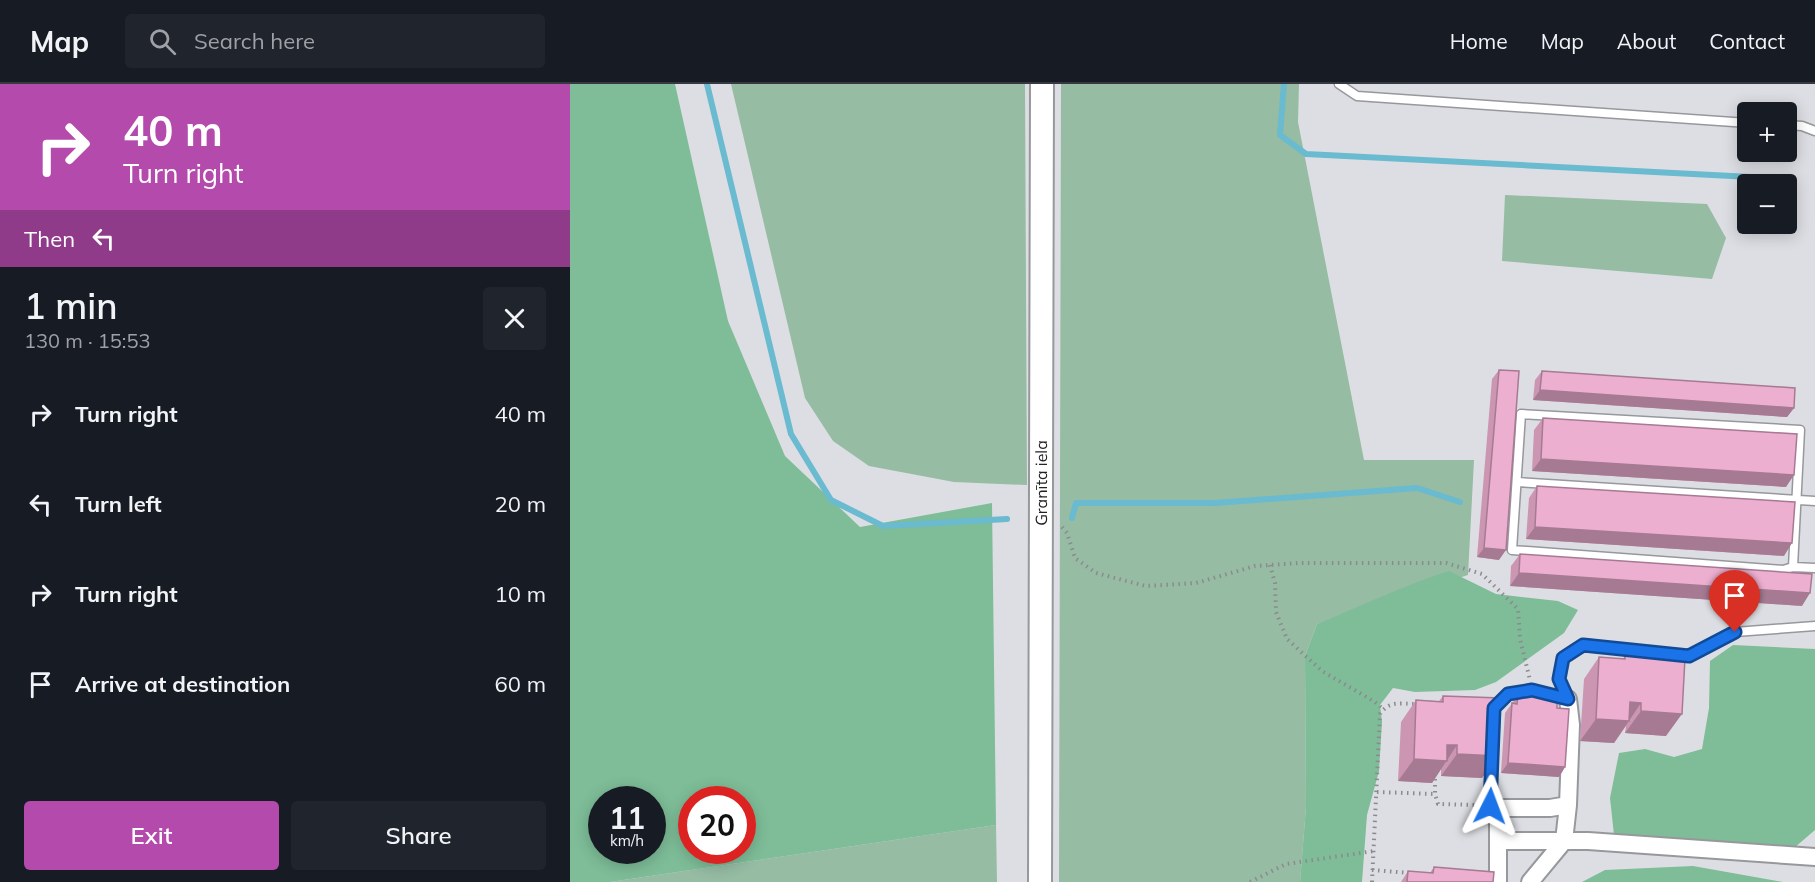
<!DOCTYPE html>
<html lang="en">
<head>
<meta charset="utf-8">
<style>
	body { margin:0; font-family:Mulish,sans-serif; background:#20242c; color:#f1f3f6; height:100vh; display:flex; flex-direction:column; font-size:22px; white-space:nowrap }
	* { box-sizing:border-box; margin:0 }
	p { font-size:20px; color:#9ea1a6 }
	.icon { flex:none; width:33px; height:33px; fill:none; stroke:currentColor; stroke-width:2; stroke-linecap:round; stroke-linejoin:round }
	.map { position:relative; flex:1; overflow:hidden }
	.side { display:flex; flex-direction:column; background:#171b24; width:570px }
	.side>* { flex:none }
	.banner { background:#b44aac; color:#fff; overflow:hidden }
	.fabs { position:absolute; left:1167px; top:18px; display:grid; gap:12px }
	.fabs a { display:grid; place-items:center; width:60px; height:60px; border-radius:6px; background:#171b24; box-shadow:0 3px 15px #0003; font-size:30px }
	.speed { position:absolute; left:18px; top:702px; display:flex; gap:12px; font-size:30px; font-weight:700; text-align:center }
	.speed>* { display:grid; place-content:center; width:78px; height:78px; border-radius:50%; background:#171b24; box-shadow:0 3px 15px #0003; line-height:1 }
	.speed small { font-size:15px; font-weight:400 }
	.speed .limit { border:9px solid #d22; background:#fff; color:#111 }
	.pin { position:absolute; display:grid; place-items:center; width:51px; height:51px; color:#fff; margin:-62px -26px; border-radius:50% 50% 50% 0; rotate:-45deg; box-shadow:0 0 6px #0007 }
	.pin .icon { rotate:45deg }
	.me { position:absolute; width:66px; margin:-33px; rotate:3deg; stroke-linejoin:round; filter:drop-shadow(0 0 4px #0008) }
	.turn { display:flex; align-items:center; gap:21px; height:126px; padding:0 24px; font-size:27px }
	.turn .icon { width:78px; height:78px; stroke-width:2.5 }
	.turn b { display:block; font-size:42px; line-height:51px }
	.then { display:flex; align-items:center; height:57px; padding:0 24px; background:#0003; gap:12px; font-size:22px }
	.round { display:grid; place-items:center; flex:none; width:63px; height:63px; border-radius:6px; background:#20242c }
	.head { display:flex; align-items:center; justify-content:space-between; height:102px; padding:0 24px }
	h1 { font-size:36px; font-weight:600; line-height:45px }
	.primary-button { display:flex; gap:12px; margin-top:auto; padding:12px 24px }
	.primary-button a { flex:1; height:69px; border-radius:6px; background:#b44aac; color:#fff; font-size:24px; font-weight:600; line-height:69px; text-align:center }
	.primary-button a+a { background:#20242c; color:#f1f3f6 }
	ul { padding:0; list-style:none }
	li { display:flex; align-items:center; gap:18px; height:90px; padding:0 24px }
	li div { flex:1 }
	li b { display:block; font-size:22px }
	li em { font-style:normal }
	header { display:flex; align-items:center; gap:36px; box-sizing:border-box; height:84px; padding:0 30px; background:#171b24; border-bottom:2px solid #363941 }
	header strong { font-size:28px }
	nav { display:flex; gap:33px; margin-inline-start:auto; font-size:21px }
	.search { width:420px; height:54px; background:#20242c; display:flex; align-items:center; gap:15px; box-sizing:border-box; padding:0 21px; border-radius:6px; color:#9ea1a6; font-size:22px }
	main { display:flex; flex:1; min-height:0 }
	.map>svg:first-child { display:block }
	.green { fill:#96bca4 }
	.forest { fill:#7ebd98; fill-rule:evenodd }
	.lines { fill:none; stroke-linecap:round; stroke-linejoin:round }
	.stream { stroke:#6abad0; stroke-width:6 }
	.service-casing { stroke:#96989c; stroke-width:11 }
	.minor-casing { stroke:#96989c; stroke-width:20 }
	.secondary-casing { stroke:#96989c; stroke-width:26 }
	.path { stroke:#8b8b8f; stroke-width:4; stroke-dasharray:1.5 4.5; stroke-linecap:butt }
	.service { stroke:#fff; stroke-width:8 }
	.minor { stroke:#fff; stroke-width:16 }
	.secondary { stroke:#fff; stroke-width:22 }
	.wall { fill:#cc96b3 }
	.shaded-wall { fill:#a67a92 }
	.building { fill:#edafd0; stroke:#a67a92; stroke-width:1.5 }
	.route-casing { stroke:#114b97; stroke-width:15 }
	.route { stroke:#1a73e8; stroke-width:10 }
	.labels { text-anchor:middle; stroke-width:5; stroke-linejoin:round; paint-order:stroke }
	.street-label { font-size:16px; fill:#222224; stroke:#eaebf0 }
</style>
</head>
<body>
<header>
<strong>Map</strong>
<div class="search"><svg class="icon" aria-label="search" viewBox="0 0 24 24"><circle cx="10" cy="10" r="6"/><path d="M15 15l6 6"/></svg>Search here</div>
<nav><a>Home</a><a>Map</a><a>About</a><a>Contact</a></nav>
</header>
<main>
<section class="side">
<div class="banner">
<div class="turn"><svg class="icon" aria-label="right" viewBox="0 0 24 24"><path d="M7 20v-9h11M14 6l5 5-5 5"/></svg><div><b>40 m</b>Turn right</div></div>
<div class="then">Then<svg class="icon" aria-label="left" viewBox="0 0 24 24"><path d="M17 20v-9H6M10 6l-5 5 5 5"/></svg></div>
</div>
<div class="head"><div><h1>1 min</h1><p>130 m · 15:53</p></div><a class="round"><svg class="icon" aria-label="close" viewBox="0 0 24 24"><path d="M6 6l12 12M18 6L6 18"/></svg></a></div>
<ul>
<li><svg class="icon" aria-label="right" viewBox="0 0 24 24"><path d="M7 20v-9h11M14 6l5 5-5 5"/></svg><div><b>Turn right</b></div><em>40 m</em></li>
<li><svg class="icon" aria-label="left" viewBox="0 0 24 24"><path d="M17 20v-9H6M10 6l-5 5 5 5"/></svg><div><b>Turn left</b></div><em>20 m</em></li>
<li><svg class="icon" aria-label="right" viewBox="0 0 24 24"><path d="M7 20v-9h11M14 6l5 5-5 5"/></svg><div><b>Turn right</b></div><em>10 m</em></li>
<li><svg class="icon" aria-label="arrive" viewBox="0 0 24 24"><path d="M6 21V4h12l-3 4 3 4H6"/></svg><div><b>Arrive at destination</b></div><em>60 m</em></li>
</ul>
<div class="primary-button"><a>Exit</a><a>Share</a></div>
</section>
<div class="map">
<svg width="1245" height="798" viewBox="0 0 1245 798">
	<rect width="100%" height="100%" fill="#dddee3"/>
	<path class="green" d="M161,0H455L457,401L384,398L299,382L263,357L235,314Z
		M491,0H729L728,38L794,376H904L898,491L747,540L735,572L736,723L730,798H489Z
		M935,111L1137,120L1156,154L1142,195L932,177Z
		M426,741L427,798H40Z"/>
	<path class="forest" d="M0,0H105L158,237L215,372L290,443L422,419L426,741L40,798H0ZM32,716H82V766H32ZM122,716H172V766H122Z
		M879,487L926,510L988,517L1008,526L994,549L926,598L905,606L845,608L823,604L810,621L812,638L809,687L797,731L792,798H730L736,723L735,572L747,540C792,522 834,501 879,487Z
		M1163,561L1245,565V746L1224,764L1045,760L1040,714L1049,669L1075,665L1104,673L1132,665L1139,624L1140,577Z
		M1123,782L1213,798H1012L1035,786Z"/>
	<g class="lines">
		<path class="stream" d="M137,0L221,350L261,416L313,442L437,435
			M714,0L710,51L736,70L1181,93
			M502,434L506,419H645L847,404L890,418"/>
		<defs>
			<path id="service" d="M769,0L787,12L1178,39
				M1216,41L1232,42L1245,47
				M947,398L1245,417
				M1223,483L1230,346L951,330L942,466L1213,486L1223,483L1245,484
				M998,615L989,595L993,574L1013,561L1119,572L1165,548L1245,542
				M924,626C941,598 972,608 998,615
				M922,671L920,722L928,724"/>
			<path id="minor" d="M928,757H1018L1245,773
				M928,798V724H980L998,721L1001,641L998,615
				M960,798L994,757L998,721"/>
			<g id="secondary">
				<path id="s1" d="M470,798L472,0"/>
			</g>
		</defs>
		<use href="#service" class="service-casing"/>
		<use href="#minor" class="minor-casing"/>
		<use href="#secondary" class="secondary-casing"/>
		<path class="path" d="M492,443L497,449L505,474L526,489L576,502L626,499L685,482L729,479H876L912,490L948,525L950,555L960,596
			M700,481L705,499L706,528L717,555L752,587L805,618L813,625
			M865,689V710L868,720L907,721
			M807,708L865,710
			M802,786L840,789
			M680,798L716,780L804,767
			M802,798L810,630C819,616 832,620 847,620"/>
		<use href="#service" class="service"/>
		<use href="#minor" class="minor"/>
		<use href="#secondary" class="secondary"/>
	</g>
	<path class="wall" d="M929,286V476L907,473L922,295Z
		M972,287L1224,324L1217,333L963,316L965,296Z
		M973,334L1216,403L962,387L964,346Z
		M967,402L1214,472L956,455L959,414Z
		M950,470L1232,522L940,502L941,482Z
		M1055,571L1096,652L1055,649L1056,642L1044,659L1010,657L1014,595L1029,573L1053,575Z
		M948,611L987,624L995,683L989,693L931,689L935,629Z
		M873,612L912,694L871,692V685L862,699L828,697L831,638L846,616L869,617Z
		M864,783L923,798H831L838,787L860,789Z"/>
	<path class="shaded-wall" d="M970,306L1224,324L1217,333L963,316Z
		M971,375L1224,391L1216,403L962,387Z
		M965,443L1222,459L1214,472L956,455Z
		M914,464L936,466L929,476L907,473Z
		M949,489L1240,509L1232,522L940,502Z
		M1060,618L1071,619L1044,659L1010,657L1026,635Z
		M1071,627L1112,630L1096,652L1055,649Z
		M877,661H887L862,699L828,697L844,675Z
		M887,670L928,672L912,694L871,692Z
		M938,679L995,683L989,693L931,689Z"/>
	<path class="building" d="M929,286L949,287L936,466L914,464Z
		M972,287L1225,304L1224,324L970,306Z
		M973,334L1227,350L1224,391L971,375Z
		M967,402L1225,418L1222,459L965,443Z
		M950,470L1242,490L1240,509L949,489Z
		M1055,571L1115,574L1112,630L1071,627V619L1060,618L1059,637L1026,635L1029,573L1055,575Z
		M948,611L987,614V624L999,625L995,683L938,679L942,619L947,620Z
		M873,612L931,614L928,672L887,670V661H877V677L844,675L846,616L873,618Z
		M864,783L924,788L923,798H837L838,787L863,789Z"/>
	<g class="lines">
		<defs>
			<path id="route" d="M920,722L924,624L938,610L962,606L998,615L989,595L993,574L1013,561L1119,572L1165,548"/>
		</defs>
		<use href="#route" class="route-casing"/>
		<use href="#route" class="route"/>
	</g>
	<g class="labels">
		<g class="street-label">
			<text dy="6" stroke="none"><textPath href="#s1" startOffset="399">Granīta iela</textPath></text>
		</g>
	</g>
</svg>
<div class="fabs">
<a>+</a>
<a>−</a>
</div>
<div class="speed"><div>11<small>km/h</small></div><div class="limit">20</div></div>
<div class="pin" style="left:1165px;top:548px;background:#d93025"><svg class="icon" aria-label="arrive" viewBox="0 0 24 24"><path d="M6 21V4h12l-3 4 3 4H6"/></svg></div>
<svg class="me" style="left:920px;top:722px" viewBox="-20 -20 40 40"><path d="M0-17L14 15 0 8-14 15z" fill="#1a73e8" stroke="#fff" stroke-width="4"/></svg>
</div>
</main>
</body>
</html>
